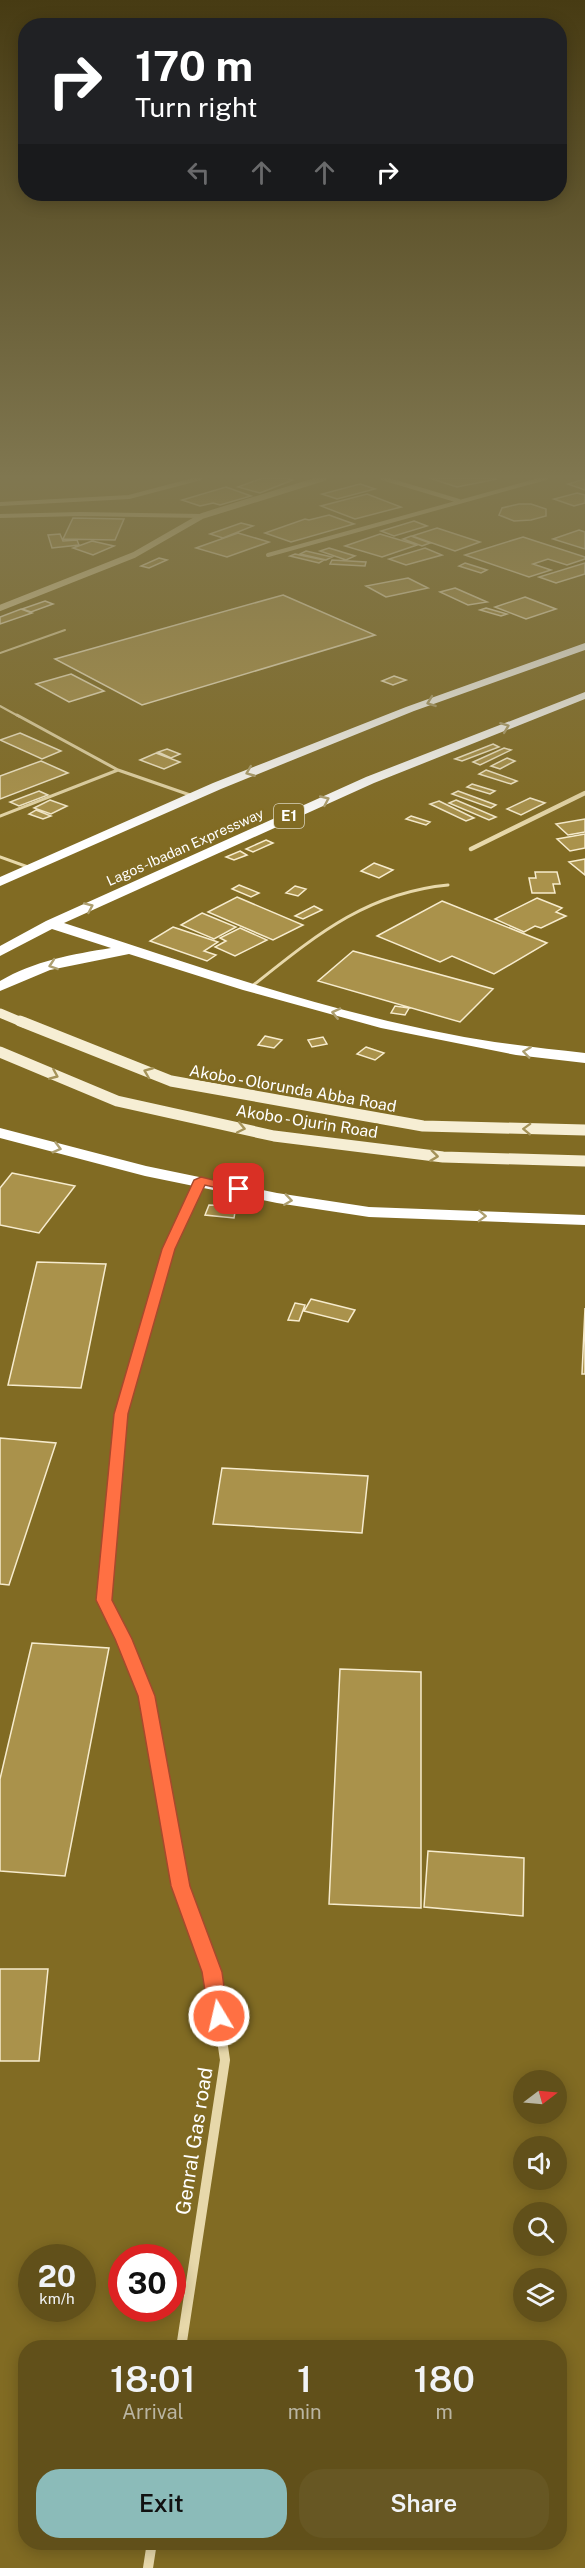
<!DOCTYPE html>
<html lang="en">
<head>
<meta charset="utf-8">
<style>
	body { margin:0; font-family:"Public Sans",sans-serif; background:#675723; color:#f1f3f6; height:100vh; display:flex; flex-direction:column; font-size:22px; white-space:nowrap }
	* { box-sizing:border-box; margin:0 }
	p { font-size:20px; color:#bab5a2 }
	.icon { flex:none; width:33px; height:33px; fill:none; stroke:currentColor; stroke-width:2; stroke-linecap:round; stroke-linejoin:round }
	.map { position:relative; flex:1; overflow:hidden }
	.side { position:absolute; left:18px; top:2340px; width:549px; height:210px; display:flex; flex-direction:column; background:#61501a; border-radius:24px; box-shadow:0 3px 15px #0003 }
	.side>* { flex:none }
	.banner { position:absolute; left:18px; top:18px; width:549px; height:183px; border-radius:24px; box-shadow:0 3px 15px #0003; background:#202124; color:#fff; overflow:hidden }
	.needle { width:39px; rotate:74deg }
	.tools { position:absolute; left:513px; top:2070px; display:grid; gap:12px }
	.tools a { display:grid; place-items:center; width:54px; height:54px; border-radius:50%; background:#61501a; box-shadow:0 3px 15px #0003; font-size:30px }
	.speed { position:absolute; left:18px; top:2244px; display:flex; gap:12px; font-size:30px; font-weight:700; text-align:center }
	.speed>* { display:grid; place-content:center; width:78px; height:78px; border-radius:50%; background:#61501a; box-shadow:0 3px 15px #0003; line-height:1 }
	.speed small { font-size:15px; font-weight:400 }
	.speed .limit { border:9px solid #d22; background:#fff; color:#111 }
	.pin { position:absolute; display:grid; place-items:center; width:51px; height:51px; color:#fff; margin:-26px; border-radius:12px; box-shadow:0 3px 9px #0006 }
	.me { position:absolute; width:66px; margin:-33px; rotate:351deg; stroke-linejoin:round; filter:drop-shadow(0 0 4px #0008) }
	.turn { display:flex; align-items:center; gap:21px; height:126px; padding:0 18px; font-size:27px }
	.turn .icon { width:78px; height:78px; stroke-width:2.5 }
	.turn b { display:block; font-size:42px; line-height:51px }
	.lanes { display:flex; align-items:center; height:57px; padding:0 18px; background:#0003; justify-content:center; gap:30px; direction:ltr }
	.lanes .off { opacity:.35 }
	.eta { display:flex; justify-content:space-evenly; align-items:center; height:102px; text-align:center }
	.eta b { font-size:36px; font-weight:600; line-height:42px }
	.action { display:flex; gap:12px; margin-top:auto; padding:12px 18px }
	.action a { flex:1; height:69px; border-radius:24px; background:#8bbbb9; color:#111; font-size:24px; font-weight:600; line-height:69px; text-align:center }
	.action a+a { background:#675723; color:#f1f3f6 }
	.map>svg:first-child { display:block }
	.building { fill:#aa924b; stroke:#f6ebcd; stroke-width:1.5 }
	.lines { fill:none; stroke-linecap:round; stroke-linejoin:round }
	.service-far1 { stroke:#e7d8aa; stroke-width:2 }
	.service { stroke:#e7d8aa; stroke-width:3 }
	.minor-far4 { stroke:#e7d8aa; stroke-width:4 }
	.minor-far3 { stroke:#e7d8aa; stroke-width:4.5 }
	.minor-far2 { stroke:#e7d8aa; stroke-width:6 }
	.minor-far1 { stroke:#e7d8aa; stroke-width:8 }
	.minor { stroke:#e7d8aa; stroke-width:10 }
	.tertiary { stroke:#e7d8aa; stroke-width:6 }
	.secondary-far1 { stroke:#f6eed4; stroke-width:9 }
	.secondary { stroke:#f6eed4; stroke-width:11 }
	.motorway { fill:#fff; fill-rule:evenodd }
	.oneway { stroke:#ad9f70 }
	.oneway2 { stroke:#a49258 }
	.route { fill:#ff7043; stroke:#a6492c; stroke-width:1.5 }
	.labels { text-anchor:middle; stroke-width:5; stroke-linejoin:round; paint-order:stroke }
	.far-street-label { font-size:14px; fill:#fff; stroke:#816b23 }
	.shield { fill:#816b23; stroke:#d9d3bd; stroke-width:1.5 }
	.shield-label { font-size:15px; font-weight:bold; fill:#fff }
	.street-label { font-size:16px; fill:#fff; stroke:#816b23 }
	.near-street-label { font-size:20px; fill:#fff; stroke:#816b23 }
</style>
</head>
<body>
<div class="map">
<svg width="585" height="2568" viewBox="0 0 585 2568">
	<rect width="100%" height="100%" fill="#816b23"/>
	<path class="building" d="M263,478H283L293,480L260,493L238,487Z
		M429,478H492L497,479L457,487Z
		M585,479V490L568,484Z
		M360,484L375,489L337,499L322,494Z
		M226,487L251,496L220,505L213,503L200,506L182,500Z
		M577,493L585,495V503L574,506L554,499Z
		M367,494L401,507L355,519L321,506Z
		M519,504H531L546,509V516L531,520L514,521L499,515L502,508Z
		M329,515L354,524L291,542L265,533L305,519L309,520Z
		M73,518L124,519L115,540L63,539Z
		M414,521L427,526L394,536L381,531Z
		M241,523L253,526L223,538L210,534Z
		M437,528L480,542L455,551L412,536Z
		M579,530L585,532V549L553,539Z
		M238,533L269,542L227,557L196,548Z
		M60,534L63,541L77,540L79,545L52,548L48,535Z
		M380,534L417,545L382,557L345,546Z
		M411,536L430,543L422,546L403,539Z
		M523,537L585,557V559L567,565L548,559L533,564L551,570L529,577L465,555Z
		M92,541L114,546L93,555L73,548Z
		M329,548L355,556L346,560L320,551Z
		M425,548L442,555L406,565L389,559Z
		M306,551L332,557L326,560L300,554Z
		M295,554L324,560L319,563L290,556Z
		M159,558L167,560L149,568L141,566Z
		M332,560L366,562L365,566L330,564Z
		M465,563L487,570L481,573L459,566Z
		M585,563V574L556,583L539,577Z
		M408,578L428,588L386,597L366,586Z
		M455,588L487,602L468,605L440,592Z
		M283,595L375,635L142,705L55,659Z
		M525,597L556,609L526,619L495,607Z
		M45,601L53,604L31,612L22,609Z
		M486,608L507,614L501,616L480,610Z
		M21,609L32,613L0,624V617Z
		M71,674L104,691L69,702L36,684Z
		M394,676L406,680L393,685L382,681Z
		M20,733L61,751L42,759L0,740Z
		M493,744L499,747L462,761L455,759Z
		M504,748L511,750L480,765L473,762Z
		M167,749L180,754L171,758L158,752Z
		M156,753L180,762L164,769L140,760Z
		M507,758L515,761L500,769L491,766Z
		M41,761L68,773L0,799V776Z
		M486,770L517,781L511,784L479,774Z
		M472,784L495,791L490,794L467,787Z
		M39,791L48,795L19,806L10,802Z
		M458,791L496,805L491,808L452,794Z
		M530,798L545,803L521,815L507,809Z
		M50,800L67,806L51,814L34,808Z
		M456,800L496,817L489,820L449,803Z
		M439,801L474,818L466,821L430,804Z
		M36,810L51,816L43,819L29,814Z
		M411,816L430,822L426,825L406,819Z
		M585,819V832L568,835L556,824Z
		M585,834V848L570,851L557,839Z
		M266,840L273,843L253,852L246,849Z
		M240,851L247,855L234,860L226,857Z
		M585,859V875L569,862Z
		M374,863L393,870L379,878L361,871Z
		M535,872H557L560,884H553L555,893H532L529,878H536Z
		M239,885L259,893L251,897L232,889Z
		M295,886L306,889L298,896L286,893Z
		M237,897L303,925L273,940L208,912Z
		M537,898L562,908L556,912L566,916L541,928L535,926L524,932L495,919Z
		M442,901L547,943L494,974L452,956L440,962L377,936Z
		M314,906L322,910L303,919L295,916Z
		M202,913L236,927L214,939L181,925Z
		M173,927L218,942L204,951L216,955L207,961L150,941Z
		M240,928L267,940L235,956L215,947L226,941L220,938Z
		M353,951L493,989L460,1022L318,981Z
		M395,1006L409,1008L405,1015L391,1013Z
		M265,1036L282,1040L274,1048L258,1045Z
		M323,1037L327,1044L312,1047L308,1040Z
		M366,1047L384,1053L375,1060L357,1054Z
		M12,1173L75,1186L39,1233L0,1225V1188Z
		M209,1205L236,1206L234,1218L205,1215Z
		M37,1262L106,1264L81,1388L8,1385Z
		M311,1299L355,1310L348,1322L304,1311Z
		M295,1303L305,1305L299,1321L288,1320Z
		M585,1308V1374H582Z
		M0,1438L56,1443L9,1585L0,1584Z
		M222,1468L368,1476L362,1533L213,1524Z
		M32,1643L109,1648L65,1876L0,1871V1779Z
		M340,1669L421,1672V1908L329,1904Z
		M428,1851L524,1858L523,1916L424,1907Z
		M0,1969H48L39,2061H0Z"/>
	<g class="lines">
		<path class="service-far1" d="M0,653L65,630
			M0,706L20,717"/>
		<path class="service" d="M17,715L118,770L193,796
			M0,816L118,770
			M0,857L28,867
			M251,987C314,937 365,893 448,885"/>
		<path class="minor-far4" d="M382,478L459,501
			M0,504L129,497L201,478
			M0,516L80,514L202,516
			M268,555L546,478"/>
		<path class="minor-far3" d="M471,849L585,793"/>
		<path class="minor-far2" d="M121,1416L168,1249L200,1182"/>
		<path class="minor-far1" d="M121,1414L104,1600L124,1639L146,1696L180,1886L191,1920"/>
		<path class="minor" d="M181,2348L225,2060L212,1972L191,1919
			M148,2568L152,2542"/>
		<path class="tertiary" d="M0,608L134,555L202,516L324,478"/>
		<path class="secondary-far1" d="M0,1013L24,1023"/>
		<path class="secondary" d="M20,1021L171,1081L423,1126L585,1130
			M0,1052L117,1101L274,1136L443,1157L585,1161"/>
		<path class="motorway" d="M585,643V650L414,711L221,789L0,886V877L213,783L406,707Z
			M585,692V699L374,783L64,923C191,964 318,1009 449,1034C494,1043 540,1048 585,1053V1063L516,1055L381,1028L243,990L129,954L50,970L0,991V981C34,961 73,954 111,948L52,929L0,956V946L46,921L366,777Z
			M0,1128L146,1166L277,1193L369,1207L585,1215V1225L369,1217L277,1203L145,1176L0,1138Z"/>
	</g>
	<defs><path id="oneway-chevron" d="M-2-3.5L2.5 0L-2 3.5" fill="none" stroke-width="1.6" stroke-linecap="round" stroke-linejoin="round" transform="scale(1.5)"/></defs>
	<g class="oneway">
		<use href="#oneway-chevron" transform="translate(431 702) rotate(160)"/>
		<use href="#oneway-chevron" transform="translate(505 727) rotate(-21)"/>
		<use href="#oneway-chevron" transform="translate(250 772) rotate(158)"/>
		<use href="#oneway-chevron" transform="translate(325 800) rotate(-24)"/>
		<use href="#oneway-chevron" transform="translate(89 907) rotate(-24)"/>
		<use href="#oneway-chevron" transform="translate(53 965) rotate(161)"/>
		<use href="#oneway-chevron" transform="translate(336 1013) rotate(-167)"/>
		<use href="#oneway-chevron" transform="translate(527 1052) rotate(-172)"/>
		<use href="#oneway-chevron" transform="translate(57 1148) rotate(15)"/>
		<use href="#oneway-chevron" transform="translate(288 1200) rotate(8)"/>
		<use href="#oneway-chevron" transform="translate(482 1216) rotate(2)"/>
	</g>
	<g class="oneway2">
		<use href="#oneway-chevron" transform="translate(148 1072) rotate(-158)"/>
		<use href="#oneway-chevron" transform="translate(54 1075) rotate(23)"/>
		<use href="#oneway-chevron" transform="translate(241 1128) rotate(12)"/>
		<use href="#oneway-chevron" transform="translate(527 1129) rotate(-178)"/>
		<use href="#oneway-chevron" transform="translate(434 1156) rotate(7)"/>
	</g>
	<linearGradient id="sky" x2="0" y2="1"><stop stop-color="#473b13"/><stop offset="0.57" stop-color="#807750"/><stop offset="1" stop-color="#807750" stop-opacity="0"/></linearGradient>
	<rect width="585" height="837" fill="url(#sky)"/>
	<path class="route" d="M201,1177L243,1187L245,1189L239,1193L205,1185L175,1249L128,1414L112,1600L132,1639L155,1696L190,1886L222,1972L228,2016L226,2022L219,2024L212,2022L209,2016L202,1972L171,1886L138,1696L115,1639L96,1600L114,1414L162,1249L194,1180Z"/>
	<g class="labels">
		<g class="far-street-label">
			<text transform="translate(185 847) rotate(-24)" y="5">Lagos-Ibadan Expressway</text>
		</g>
		<rect class="shield" x="274" y="804" width="30" height="24" rx="4.5"/>
		<g class="shield-label">
			<text x="289" y="821">E1</text>
		</g>
		<g class="street-label">
			<text transform="translate(293 1088) rotate(10)" y="6">Akobo - Olorunda Abba Road</text>
			<text transform="translate(307 1121) rotate(9)" y="6">Akobo - Ojurin Road</text>
		</g>
		<g class="near-street-label">
			<text transform="translate(194 2141) rotate(-81)" y="7">Genral Gas road</text>
		</g>
	</g>
</svg>
<div class="tools">
<a><svg class="needle" viewBox="-14 -14 28 28"><path d="M0-13l5 13h-10z" fill="#e53935"/><path d="M0 13l5-13h-10z" fill="#bab5a2"/></svg></a>
<a><svg class="icon" aria-label="sound" viewBox="0 0 24 24"><path d="M4 9h4l5-4v14l-5-4H4zM17 9q2 3 0 6"/></svg></a>
<a><svg class="icon" aria-label="search" viewBox="0 0 24 24"><circle cx="10" cy="10" r="6"/><path d="M15 15l6 6"/></svg></a>
<a><svg class="icon" aria-label="layers" viewBox="0 0 24 24"><path d="M12 4l9 5-9 5-9-5zM3 14l9 5 9-5"/></svg></a>
</div>
<div class="speed"><div>20<small>km/h</small></div><div class="limit">30</div></div>
<div class="pin" style="left:239px;top:1189px;background:#d93025"><svg class="icon" aria-label="arrive" viewBox="0 0 24 24"><path d="M6 21V4h12l-3 4 3 4H6"/></svg></div>
<svg class="me" style="left:219px;top:2016px" viewBox="-20 -20 40 40"><circle r="17" fill="#ff7043" stroke="#fff" stroke-width="3"/><path d="M0-11L8 9 0 5-8 9z" fill="#fff"/></svg>
<div class="banner">
<div class="turn"><svg class="icon" aria-label="right" viewBox="0 0 24 24"><path d="M7 20v-9h11M14 6l5 5-5 5"/></svg><div><b>170 m</b>Turn right</div></div>
<div class="lanes"><svg class="icon off" aria-label="left" viewBox="0 0 24 24"><path d="M17 20v-9H6M10 6l-5 5 5 5"/></svg><svg class="icon off" aria-label="ahead" viewBox="0 0 24 24"><path d="M12 20V5M6 11l6-6 6 6"/></svg><svg class="icon off" aria-label="ahead" viewBox="0 0 24 24"><path d="M12 20V5M6 11l6-6 6 6"/></svg><svg class="icon" aria-label="right" viewBox="0 0 24 24"><path d="M7 20v-9h11M14 6l5 5-5 5"/></svg></div>
</div>
<section class="side">
<div class="eta">
<div><b>18:01</b><p>Arrival</p></div>
<div><b>1</b><p>min</p></div>
<div><b>180</b><p>m</p></div>
</div>
<div class="action"><a>Exit</a><a>Share</a></div>
</section>
</div>
</body>
</html>
